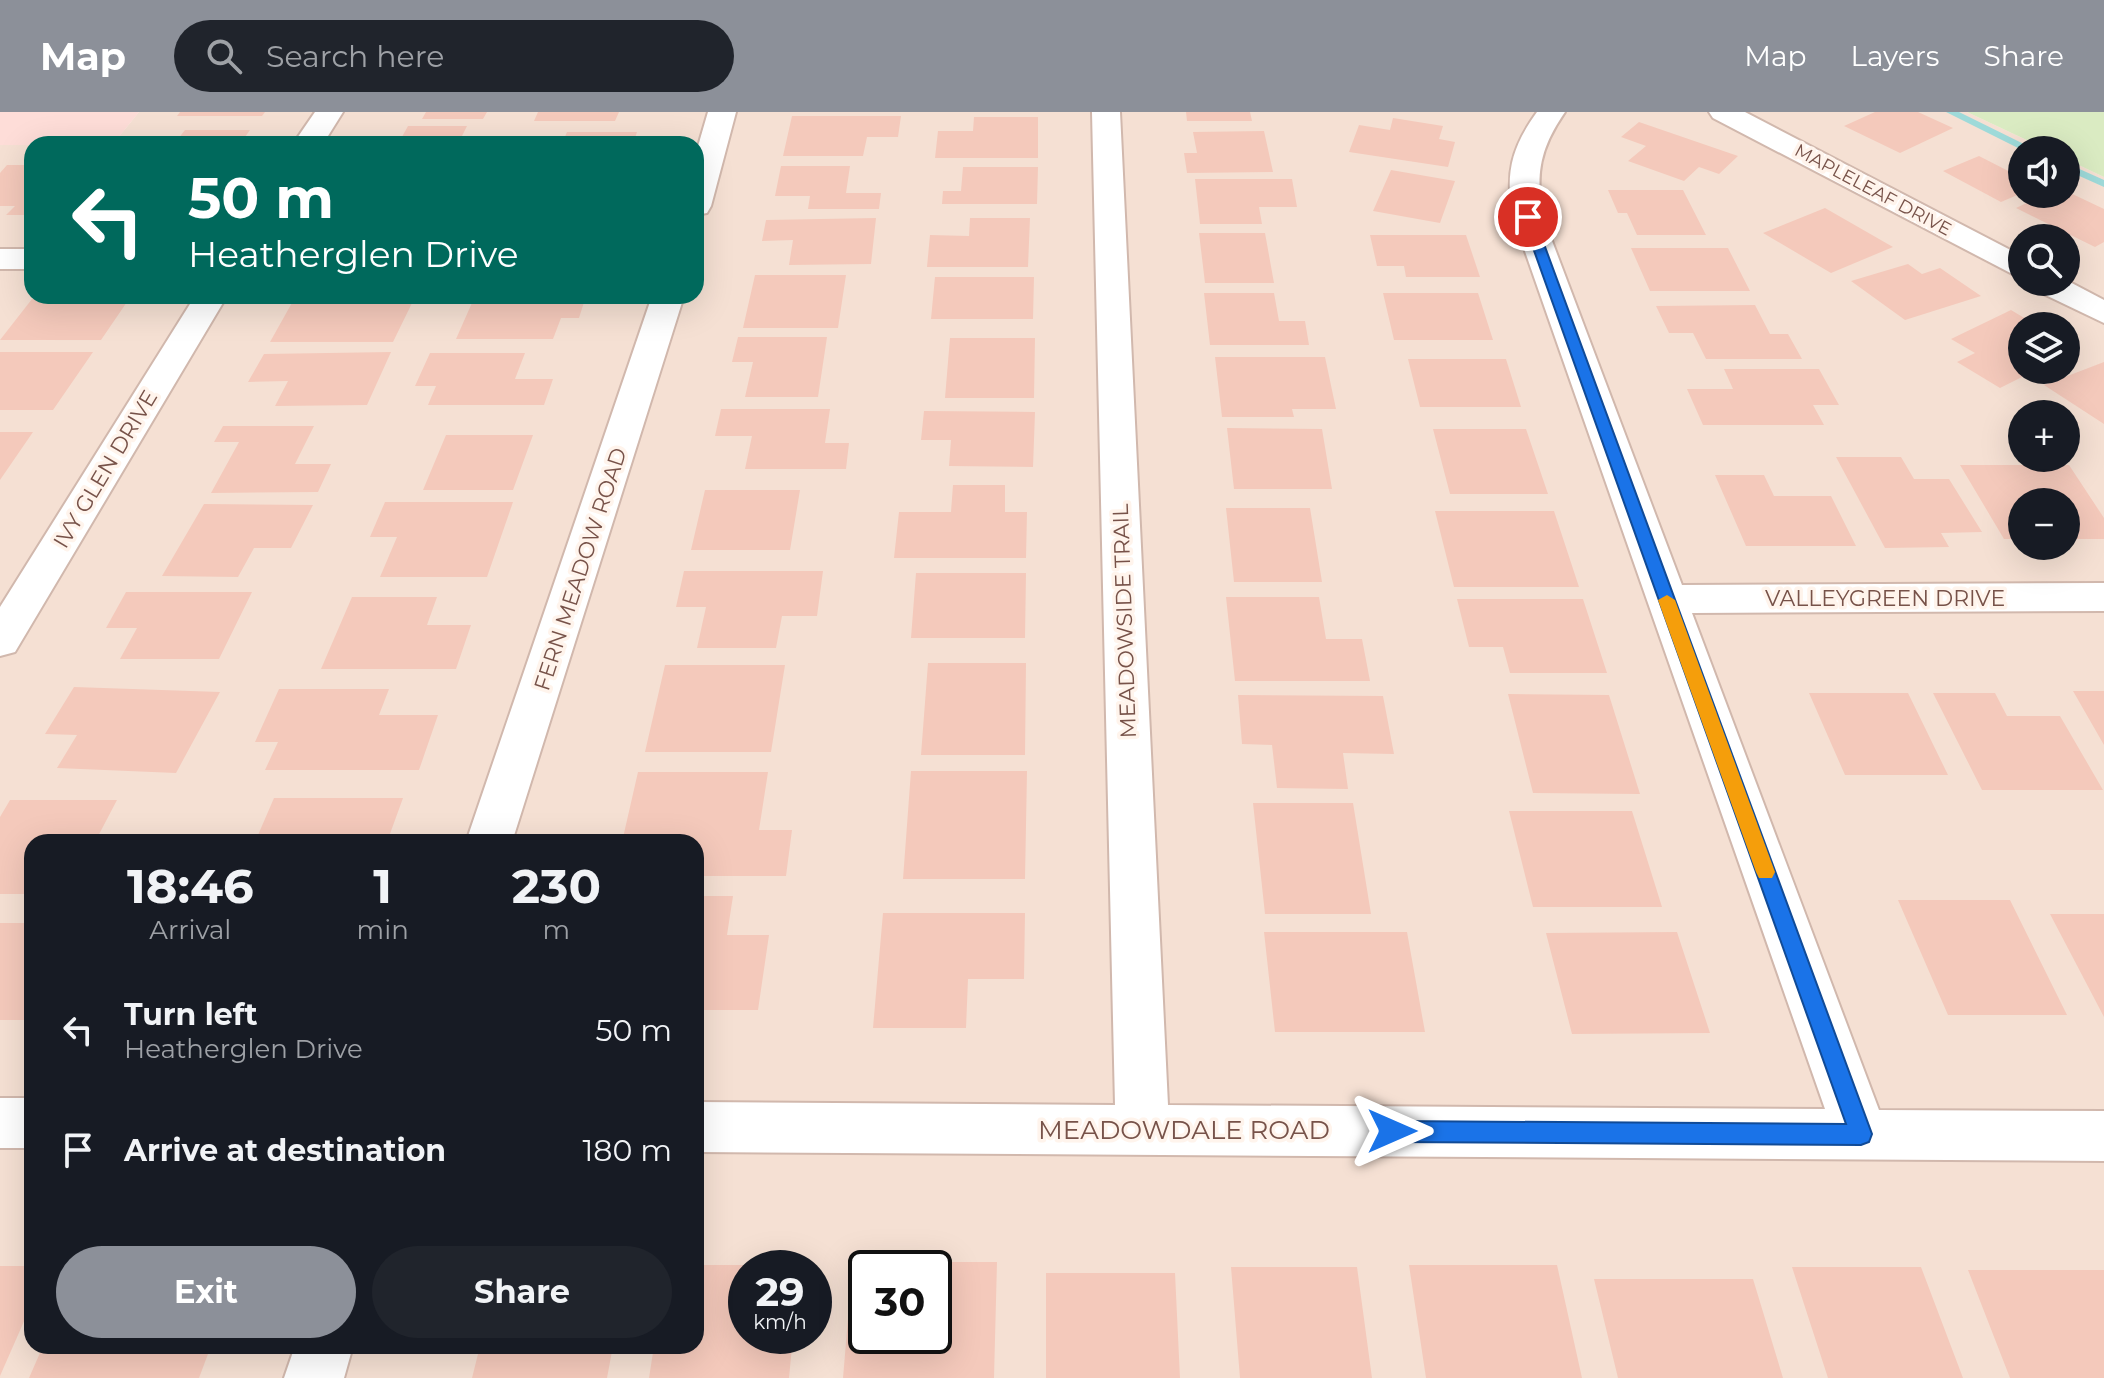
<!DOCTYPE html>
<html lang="en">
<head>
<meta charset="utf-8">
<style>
	body { margin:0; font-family:Montserrat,sans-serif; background:#20242c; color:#f1f3f6; height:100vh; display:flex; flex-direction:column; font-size:30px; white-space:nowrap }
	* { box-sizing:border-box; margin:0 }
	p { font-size:26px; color:#9ea1a6 }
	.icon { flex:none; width:44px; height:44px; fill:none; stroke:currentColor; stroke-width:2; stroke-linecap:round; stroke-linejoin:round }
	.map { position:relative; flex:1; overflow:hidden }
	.side { position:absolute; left:24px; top:722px; width:680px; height:520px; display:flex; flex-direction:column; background:#171b24; border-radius:24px; box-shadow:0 8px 32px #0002 }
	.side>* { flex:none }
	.hud { position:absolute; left:24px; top:24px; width:680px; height:168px; border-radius:24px; box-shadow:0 8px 32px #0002; background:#00695c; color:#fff; overflow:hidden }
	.buttons { position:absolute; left:2008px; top:24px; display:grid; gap:16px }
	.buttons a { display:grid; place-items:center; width:72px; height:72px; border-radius:50%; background:#171b24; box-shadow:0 8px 32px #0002; font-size:40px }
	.speed { position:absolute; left:728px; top:1138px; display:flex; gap:16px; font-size:40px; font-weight:700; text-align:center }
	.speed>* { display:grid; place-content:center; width:104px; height:104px; border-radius:50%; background:#171b24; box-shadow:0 8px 32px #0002; line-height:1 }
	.speed small { font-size:20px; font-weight:400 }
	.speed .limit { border:4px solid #111; border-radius:12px; background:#fff; color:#111 }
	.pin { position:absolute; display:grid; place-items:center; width:68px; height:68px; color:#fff; margin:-34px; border:4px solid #fff; border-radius:50%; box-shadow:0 2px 8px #0007 }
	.me { position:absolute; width:88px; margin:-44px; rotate:90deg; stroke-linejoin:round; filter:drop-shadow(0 0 6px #0008) }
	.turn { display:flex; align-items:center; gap:28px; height:168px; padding:0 32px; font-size:36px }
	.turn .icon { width:104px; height:104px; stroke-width:2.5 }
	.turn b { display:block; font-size:56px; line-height:68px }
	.eta { display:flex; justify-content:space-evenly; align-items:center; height:136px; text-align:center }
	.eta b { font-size:48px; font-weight:700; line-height:56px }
	.button { display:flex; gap:16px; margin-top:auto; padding:16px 32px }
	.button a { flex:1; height:92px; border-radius:48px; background:#8c9099; color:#fff; font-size:32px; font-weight:700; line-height:92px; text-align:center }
	.button a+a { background:#20242c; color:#f1f3f6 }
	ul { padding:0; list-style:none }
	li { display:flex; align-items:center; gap:24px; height:120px; padding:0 32px }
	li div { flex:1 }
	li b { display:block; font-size:30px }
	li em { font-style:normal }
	header { display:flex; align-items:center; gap:48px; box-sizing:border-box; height:112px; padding:0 40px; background:#8c9099; color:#fff }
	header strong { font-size:38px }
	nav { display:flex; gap:44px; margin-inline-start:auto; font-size:28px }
	.search { width:560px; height:72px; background:#20242c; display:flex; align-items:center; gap:20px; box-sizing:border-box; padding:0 28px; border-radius:44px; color:#9ea1a6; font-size:30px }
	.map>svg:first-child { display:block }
	.residential { fill:#f5e0d3; fill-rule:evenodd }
	.commercial { fill:#feddd8 }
	.green { fill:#daebc2 }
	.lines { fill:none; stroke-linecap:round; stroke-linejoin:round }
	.stream { fill:#9edad9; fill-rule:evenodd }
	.building { fill:#f4c9bb }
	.street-casing { stroke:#d1b8ad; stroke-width:4 }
	.street { fill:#fff; fill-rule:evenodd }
	.route { fill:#1a73e8; stroke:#114b97; stroke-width:2 }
	.slow { fill:#f59e0b }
	.labels { text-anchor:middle; stroke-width:7; stroke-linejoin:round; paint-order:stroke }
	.far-street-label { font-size:18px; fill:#775249; stroke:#fff4ec }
	.street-label { font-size:22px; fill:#775249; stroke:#fff4ec }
	.near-street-label { font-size:26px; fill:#775249; stroke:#fff4ec }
</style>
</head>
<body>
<header>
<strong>Map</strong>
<div class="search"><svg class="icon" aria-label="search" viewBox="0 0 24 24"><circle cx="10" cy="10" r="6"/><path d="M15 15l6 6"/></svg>Search here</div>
<nav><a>Map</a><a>Layers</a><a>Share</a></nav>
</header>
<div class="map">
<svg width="2104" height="1266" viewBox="0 0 2104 1266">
	<rect width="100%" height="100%" fill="#fdf0e5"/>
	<path class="residential" d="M139,0H1967L2048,38H2022V82H2066V47L2104,65V1266H0V33H32V184H696V32H113ZM2022,126H2066V170H2022ZM2022,214H2066V258H2022ZM2022,302H2066V346H2022ZM2022,390H2066V434H2022ZM32,730H696V1234H32ZM746,1156H814V1224H746ZM866,1156H934V1224H866Z"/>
	<path class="commercial" d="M0,0H139L113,32L32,33H0Z"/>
	<path class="green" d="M1967,0H2104V65L2066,47V38H2048Z"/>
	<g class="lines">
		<path class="stream" d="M1946,0H1959L2036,38H2022Z
			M2066,51L2104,68V75L2066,58Z"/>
	</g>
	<path class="building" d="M180,0H265L262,4H177Z
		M426,0H487L483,7H422Z
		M538,0H619L615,9H534Z
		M1186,0H1250L1252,9H1187Z
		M1875,0H1918L1953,16L1900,41L1844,14Z
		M792,4H901L898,25H867L863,44H783Z
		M974,5H1038V46H935L938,19H973Z
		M1393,6L1443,14L1439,27L1455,30L1448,55L1349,40L1359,13L1390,18Z
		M1639,10L1738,44L1719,62L1699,55L1684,69L1628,49L1646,34L1621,25Z
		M408,14H467L458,32H398Z
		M185,18H250L240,32H174Z
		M1264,19L1273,60L1187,61L1184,41H1197L1193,20Z
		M567,20H637L633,32H562Z
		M1979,44L2022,66V81L2001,90L1943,59Z
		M7,53H32V103H6L15,94H0V61Z
		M781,54H850L846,81H881L879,97H808L810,84H775Z
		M963,55H1038L1037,92H942L943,79H961Z
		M1391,58L1455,69L1440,111L1373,99Z
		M1195,67H1292L1297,95H1259L1262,112H1200Z
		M1608,78H1683L1706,123H1637L1627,101H1618Z
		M2066,79L2104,97V130L2095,135L2016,96L2046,82H2066Z
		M1825,96L1893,135L1831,161L1763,121Z
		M876,106L871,152L789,153L793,128L762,129L766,108Z
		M970,106H1030L1028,155H927L930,123L969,124Z
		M1199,121H1265L1274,171H1205Z
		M1370,123H1466L1480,165H1406L1404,154H1377Z
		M1631,136H1728L1750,179H1650Z
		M1908,152L1922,162L1940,156L1981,184L1905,208L1851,169Z
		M755,163H846L838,216H743Z
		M935,165H1034L1033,207H931Z
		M1204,181H1274L1279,209H1305L1309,233H1210Z
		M1383,181H1478L1493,228H1394Z
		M475,184H586L579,206H561L553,227H456Z
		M32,187H129L101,228H0Z
		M293,189H413L393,230H270Z
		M1755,193L1770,222H1788L1802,247H1706L1693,221H1669L1656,194Z
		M2011,198L2038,214H2022V258H2036L2000,276L1957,250L1975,241L1951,227Z
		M738,225H827L818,285H745L753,250H732Z
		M950,226H1035L1034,286H945Z
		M0,240H93L53,298H0Z
		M391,240L367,293L275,294L288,269L248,270L264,242Z
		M430,241H525L515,267H553L544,293H428L436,274H415Z
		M1215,245H1325L1336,297H1292L1294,305H1222Z
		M1408,247H1506L1521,295H1420Z
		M2104,250V312L2044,273Z
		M1724,257H1819L1839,293H1813L1824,313H1703L1687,277H1733Z
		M721,297H830L825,331H849L846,357H745L752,324H715Z
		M924,299L1035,300L1033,355L949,354L951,328H921Z
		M223,314H314L295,352H331L318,380L211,381L239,330H214Z
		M1227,316L1322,317L1332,377H1234Z
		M1433,317H1526L1548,382H1450Z
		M0,320H33L0,368Z
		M446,323H533L513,378H423Z
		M1836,345H1901L1914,367H1949L1982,420L1941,421L1949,435L1885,436Z
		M1960,353H2069L2104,406V427H2066V390H2022V427H2004Z
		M1715,363H1764L1774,384H1831L1856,434H1746Z
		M953,373H1005V400H1027L1026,446H894L899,400H951Z
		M705,378H800L790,438H691Z
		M385,390H513L487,465H380L397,425H370Z
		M204,392L313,393L291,436H254L238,465L162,464Z
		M1226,396H1310L1322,470H1234Z
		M1435,399H1554L1579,475H1454Z
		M684,459H823L817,504H782L776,536H697L706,495H676Z
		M916,461H1026L1025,526H911Z
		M126,480H252L219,547H120L137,516H106Z
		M352,485H437L427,513H471L456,557H321Z
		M1226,485H1319L1326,527H1362L1370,569H1235Z
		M1457,487H1583L1607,561H1510L1503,535H1469Z
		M928,551H1026L1025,643H921Z
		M665,553H785L771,640H645Z
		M74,575L220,580L176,661L57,656L77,623L45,622Z
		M279,577H389L379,603H438L419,658H265L278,630H255Z
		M2073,579H2104V633Z
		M1809,581H1908L1948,663H1845Z
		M1933,581H1995L2007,604H2060L2103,678H1982Z
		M1508,582L1609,583L1640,682L1533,681Z
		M1238,583L1383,584L1394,642L1343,641L1348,677L1277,676L1272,633L1242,632Z
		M911,659H1027L1025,767H903Z
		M638,660H768L759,718H792L786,764H696V730H622Z
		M274,686H403L387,730H255Z
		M10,688H117L95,730H32V782H0V705Z
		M1253,691H1353L1371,802H1265Z
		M1509,699H1632L1662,795H1533Z
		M696,784H733L727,823H769L758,898H696Z
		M1898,788H2010L2067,903H1948Z
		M883,801H1025L1024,867H968L966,916H873Z
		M2050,802H2104V905Z
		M0,811H32V908H0Z
		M1264,820H1407L1425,920H1275Z
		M1677,820L1710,921L1572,922L1546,821Z
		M930,1150H997L994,1266H843L850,1183H866V1224H934V1156H929Z
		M696,1153H801V1156H746V1224H793L789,1266H649L654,1234H696Z
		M1409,1153H1557L1582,1266H1426Z
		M0,1154H32V1191L0,1264Z
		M1231,1155H1357L1372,1266H1240Z
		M1792,1155H1921L1963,1266H1828Z
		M1968,1158H2104V1266H2010Z
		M1046,1161H1175L1180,1266H1046Z
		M1594,1167H1753L1783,1266H1618Z
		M43,1234H211L199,1266H29Z
		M480,1234H613L607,1266H472Z"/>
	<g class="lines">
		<defs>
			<path id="street" d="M315,0H343L323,32H293Z
				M708,0H736L711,94L707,101L696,103V41Z
				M1092,0H1120L1168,993L1825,997L1513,105C1505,62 1511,36 1537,0H1565C1540,36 1535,62 1543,105L1682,473L2104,471V499L1692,501L1879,998L2104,999V1049L696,1040V990L1115,993Z
				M1709,0H1745L2022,144V167L1713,6Z
				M0,137H32V157H0Z
				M2066,168L2104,188V211L2033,177L2029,170Z
				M195,184H227L15,540L0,544V495Z
				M652,184H684L512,730H466Z
				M0,986H32V1036H0Z
				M295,1234H353L344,1266H284Z"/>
		</defs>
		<use href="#street" class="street-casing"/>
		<use href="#street" class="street"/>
	</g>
	<path class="route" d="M1528,101L1534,105L1872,1022L1869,1030L1861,1033L1392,1030L1384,1027L1381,1019L1384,1012L1392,1009L1846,1012L1522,105Z"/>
	<path class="slow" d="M1667,483L1675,488L1775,760L1772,766H1759L1756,760L1658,488Z"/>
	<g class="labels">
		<g class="far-street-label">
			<text transform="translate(1873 78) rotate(28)" y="6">MAPLELEAF DRIVE</text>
		</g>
		<g class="street-label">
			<text transform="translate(105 357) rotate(-59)" y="8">IVY GLEN DRIVE</text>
			<text transform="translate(580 457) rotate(-72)" y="8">FERN MEADOW ROAD</text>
			<text x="1885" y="494">VALLEYGREEN DRIVE</text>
			<text transform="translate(1124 509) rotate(-92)" y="8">MEADOWSIDE TRAIL</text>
		</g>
		<g class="near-street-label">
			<text x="1184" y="1027">MEADOWDALE ROAD</text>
		</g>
	</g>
</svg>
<div class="buttons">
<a><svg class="icon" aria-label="sound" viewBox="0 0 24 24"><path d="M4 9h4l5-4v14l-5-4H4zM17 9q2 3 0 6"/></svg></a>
<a><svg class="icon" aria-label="search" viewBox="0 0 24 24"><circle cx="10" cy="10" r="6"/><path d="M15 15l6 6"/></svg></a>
<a><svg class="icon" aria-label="layers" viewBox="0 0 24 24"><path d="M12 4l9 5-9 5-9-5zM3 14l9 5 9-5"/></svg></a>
<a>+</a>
<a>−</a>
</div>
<div class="speed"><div>29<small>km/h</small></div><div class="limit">30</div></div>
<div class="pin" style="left:1528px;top:105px;background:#d93025"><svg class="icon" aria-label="arrive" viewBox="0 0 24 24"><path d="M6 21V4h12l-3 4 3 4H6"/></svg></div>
<svg class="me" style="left:1392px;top:1019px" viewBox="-20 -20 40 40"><path d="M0-17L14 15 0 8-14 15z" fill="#1a73e8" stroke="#fff" stroke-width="4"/></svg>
<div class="hud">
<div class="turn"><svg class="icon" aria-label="left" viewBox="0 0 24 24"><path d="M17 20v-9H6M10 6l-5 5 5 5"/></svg><div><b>50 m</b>Heatherglen Drive</div></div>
</div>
<section class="side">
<div class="eta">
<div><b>18:46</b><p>Arrival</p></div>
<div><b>1</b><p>min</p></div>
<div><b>230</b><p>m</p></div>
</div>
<ul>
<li><svg class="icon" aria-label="left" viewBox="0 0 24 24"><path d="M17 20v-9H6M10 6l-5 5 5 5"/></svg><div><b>Turn left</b><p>Heatherglen Drive</p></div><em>50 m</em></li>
<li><svg class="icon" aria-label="arrive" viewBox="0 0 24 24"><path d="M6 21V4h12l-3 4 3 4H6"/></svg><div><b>Arrive at destination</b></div><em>180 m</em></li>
</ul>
<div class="button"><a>Exit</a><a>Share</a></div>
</section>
</div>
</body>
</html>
